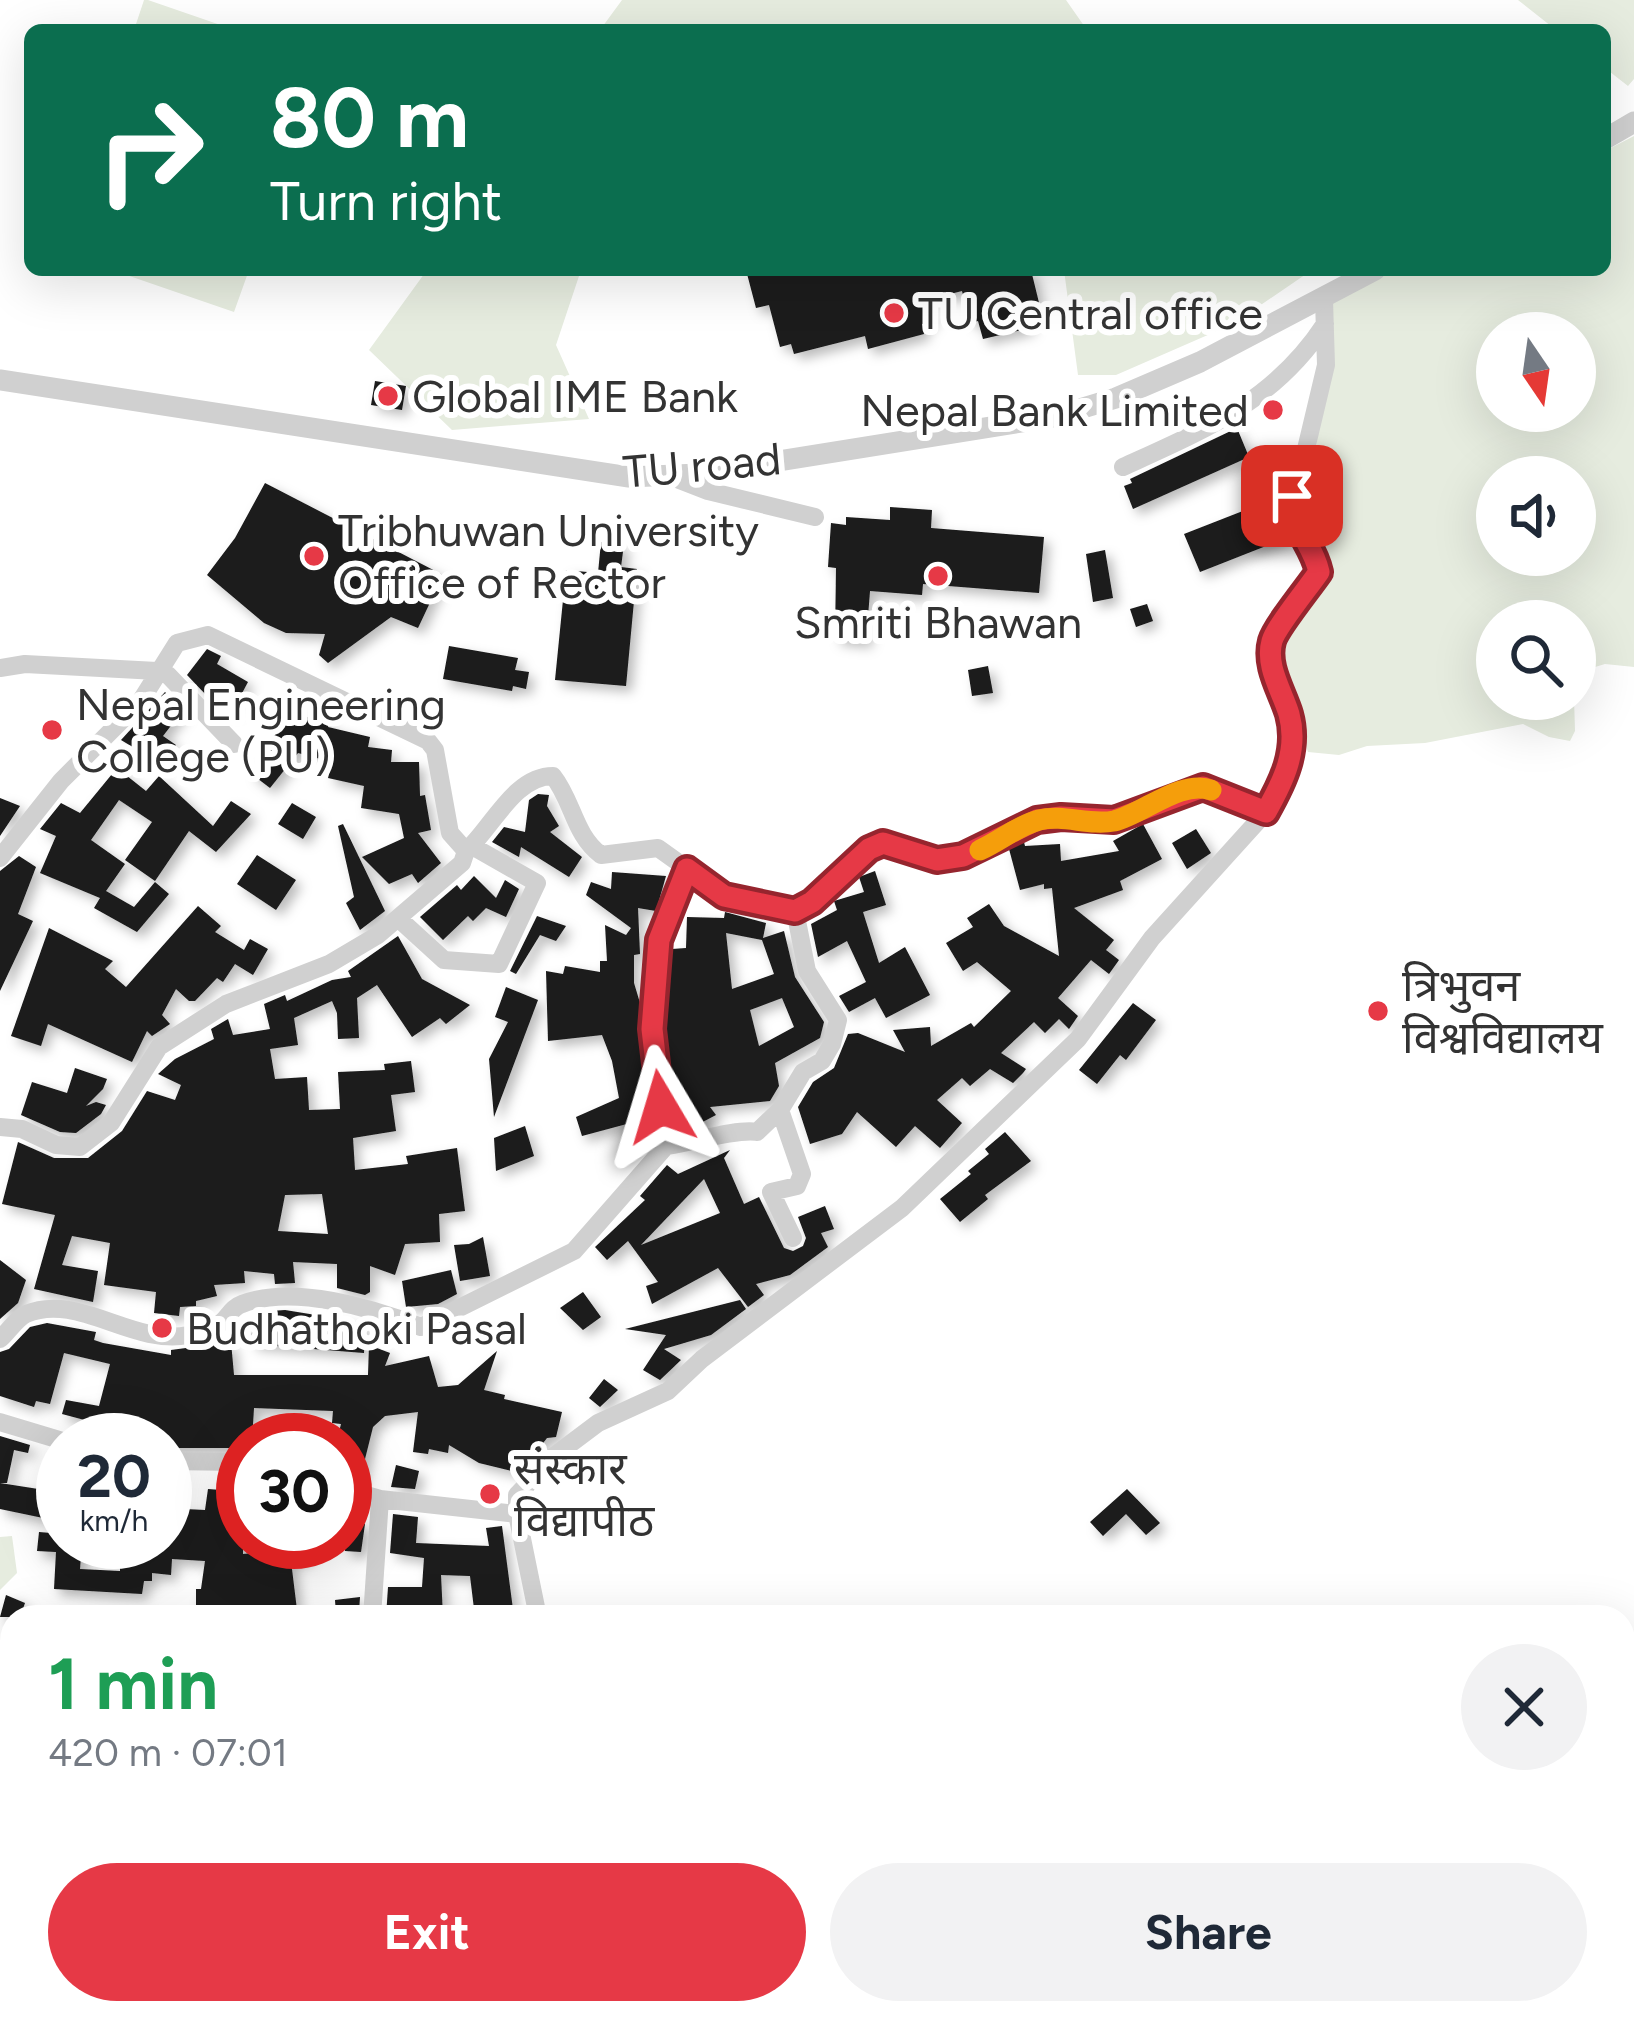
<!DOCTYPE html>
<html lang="en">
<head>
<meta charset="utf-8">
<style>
	body { margin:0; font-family:Figtree,"Noto Sans Devanagari",sans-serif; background:#f2f2f3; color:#1f2937; height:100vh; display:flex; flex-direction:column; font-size:45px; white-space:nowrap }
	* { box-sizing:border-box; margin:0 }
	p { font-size:39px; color:#747a83 }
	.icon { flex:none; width:66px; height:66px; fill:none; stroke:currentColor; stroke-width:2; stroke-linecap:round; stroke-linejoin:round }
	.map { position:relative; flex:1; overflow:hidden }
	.sheet { position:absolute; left:0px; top:1605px; width:1635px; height:420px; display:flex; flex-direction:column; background:#fff; border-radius:36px 36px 0 0; box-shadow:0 12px 48px #0002 }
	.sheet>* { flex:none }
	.top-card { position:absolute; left:24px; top:24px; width:1587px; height:252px; border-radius:18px; box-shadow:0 12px 48px #0002; background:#0b6e4f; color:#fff; overflow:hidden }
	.needle { width:78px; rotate:167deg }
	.controls { position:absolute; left:1476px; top:312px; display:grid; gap:24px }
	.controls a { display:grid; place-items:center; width:120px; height:120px; border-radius:50%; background:#fff; box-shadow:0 12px 48px #0002; font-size:60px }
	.speed { position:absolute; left:36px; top:1413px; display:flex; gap:24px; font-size:60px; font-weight:700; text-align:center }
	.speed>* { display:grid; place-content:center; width:156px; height:156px; border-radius:50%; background:#fff; box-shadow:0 12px 48px #0002; line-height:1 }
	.speed small { font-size:30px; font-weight:400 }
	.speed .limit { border:18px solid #d22; background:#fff; color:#111 }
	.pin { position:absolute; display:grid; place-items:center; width:102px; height:102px; color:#fff; margin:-51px; border-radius:24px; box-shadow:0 6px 18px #0006 }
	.me { position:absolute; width:132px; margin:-66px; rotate:353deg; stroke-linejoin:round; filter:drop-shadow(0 0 9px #0008) }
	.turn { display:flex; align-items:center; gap:42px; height:252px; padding:0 48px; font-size:54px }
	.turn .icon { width:156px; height:156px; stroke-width:2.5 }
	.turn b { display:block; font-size:84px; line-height:102px }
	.round { display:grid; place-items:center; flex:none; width:126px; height:126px; border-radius:63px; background:#f2f2f3 }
	.head { display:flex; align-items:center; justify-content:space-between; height:204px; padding:0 48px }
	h1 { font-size:72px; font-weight:700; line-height:90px; color:#1e9e55 }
	.action { display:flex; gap:24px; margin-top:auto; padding:24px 48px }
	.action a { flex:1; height:138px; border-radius:72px; background:#e63946; color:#fff; font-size:48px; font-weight:700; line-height:138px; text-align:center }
	.action a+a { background:#f2f2f3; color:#1f2937 }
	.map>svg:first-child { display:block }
	.green { fill:#e6ecdf; fill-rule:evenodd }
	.building { fill:#1a1a1a; fill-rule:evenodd; filter:url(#shadow) }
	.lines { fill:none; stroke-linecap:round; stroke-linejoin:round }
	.minor { stroke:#d0d0d0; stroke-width:18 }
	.tertiary { stroke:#d0d0d0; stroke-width:21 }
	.secondary { stroke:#bdbdbd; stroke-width:24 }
	.route-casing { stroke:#96252e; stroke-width:30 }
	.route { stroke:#e63946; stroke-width:21 }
	.slow { stroke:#f59e0b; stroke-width:21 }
	.poi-dot { fill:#e63946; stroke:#fff; stroke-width:4.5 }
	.labels { text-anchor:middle; stroke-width:12; stroke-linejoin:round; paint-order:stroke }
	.poi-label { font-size:45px; fill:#333; stroke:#fff; text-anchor:start }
	.street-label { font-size:45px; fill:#333; stroke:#fff }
</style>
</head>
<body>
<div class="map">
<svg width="1634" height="2025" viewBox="0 0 1634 2025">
	<defs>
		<filter id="shadow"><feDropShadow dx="6" dy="6" stdDeviation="6" flood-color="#0004"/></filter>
	</defs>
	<rect width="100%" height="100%" fill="#fff"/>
	<path class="green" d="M144,0H148L235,30H134Z
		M622,0H1066L1087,30H600Z
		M1518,0H1634V79L1628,86L1605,68V30H1556Z
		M1634,136V667L1605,664L1575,673V621H1497V699H1574L1575,731L1570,741L1549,737L1523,724L1425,743L1367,746L1339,755L1308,752L1273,649L1313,589L1305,530L1315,495L1320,306L1383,270H1605V151ZM1497,333H1575V411H1497ZM1497,477H1575V555H1497Z
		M112,270H249L234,312Z
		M427,270H581L556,345L589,419L452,430L369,350Z
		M1064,270H1312L1233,324L1116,375H1078Z
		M12,1536L17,1573L0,1590V1537Z
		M725,2013H802L812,2025H735Z"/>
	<path class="building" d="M746,270H1031L1041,311L1027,315L1030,328L983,339L978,321L970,323L962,291L926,300L932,322L922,324L924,334L868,349L865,336L794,354L791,344L780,347L769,305L756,308Z
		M375,381L406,386L402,410L371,405Z
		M1237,428L1249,457L1133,509L1124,486L1132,483L1130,479Z
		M265,483L443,575L418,628L391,617L328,663L319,655L325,634L286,633L264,623L207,575L235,538Z
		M1271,500L1286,538L1200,572L1184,534Z
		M890,507L932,510L931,528L1044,537L1039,593L923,584L922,595L870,591L866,642L835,639L836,568L828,567L831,523L846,525V517L890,520Z
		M601,542L624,544L621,567L637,569L626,686L555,680L566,570L598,573Z
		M1105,550L1113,598L1093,602L1086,554Z
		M1147,604L1153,621L1136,627L1130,609Z
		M449,646L518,658L515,670L529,672L526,689L513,686L512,691L443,679Z
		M207,649L221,656L217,664L248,682L233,710L208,697L187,675Z
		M988,666L993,693L972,696L968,670Z
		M165,692L183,710L163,736L176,745L161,764L121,740Z
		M284,704L305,710L303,716L329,722L328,727L370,737L368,747L392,750L391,762H419L420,796L425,795L431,830L418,833L441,863L418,883L412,874L389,884L362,857L404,838L399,814L361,808L364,786L328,778L332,762L298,753L270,788L249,772L273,741Z
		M117,768L146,791L159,776L213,826L231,801L251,814L216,852L189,831L155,881L125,860L152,822L119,800L91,840L125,864L106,891L134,907L155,882L169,894L137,932L94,908L100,898L40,873L56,836L40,829L61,803L80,813Z
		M538,794L549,795L547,806L559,826L550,832L582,857L569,877L521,847L519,857L492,842L504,827L525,832L529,800Z
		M0,798L20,806L0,836Z
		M292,803L316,817L303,839L278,824Z
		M343,824L385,911L360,930L346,903L354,897L338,826Z
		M1143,824L1162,859L1120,881L1123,890L1074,908L1114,940L1106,950L1119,960L1109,974L1091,960L1058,998L1078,1016L1069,1029L1059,1019L1045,1033L1034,1022L1001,1053L1026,1069L1023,1073L1013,1083L990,1069L970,1086L962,1078L937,1100L962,1123L940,1148L915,1126L896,1147L857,1112L842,1134L810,1144L798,1107L813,1082L834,1068L848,1034L858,1033L905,1052L893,1030L930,1027L931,1046L971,1023L974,1027L1011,991L977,962L963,971L946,943L973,927L967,918L989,904L1004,926L1059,956L1052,888L1044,889V884L1020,890L1009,849L1024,842L1025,846L1060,844L1061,861L1119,851L1113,841Z
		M1196,829L1211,853L1187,869L1172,843Z
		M257,855L296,880L276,910L237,884Z
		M19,856L36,867L18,914L33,921L0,991V871Z
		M875,871L886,905L863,912L879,963L905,947L930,995L886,1018L875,998L849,1012L839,996L866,982L847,941L818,957L811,924L837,910L834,901L864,892L859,877Z
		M612,872L666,876L656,911L638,908L640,954L634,955V983L640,1003L639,1030L649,1118L582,1136L576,1117L619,1098L612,1061L602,1035L548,1041L546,971L563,974L565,966L600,972V961H607L605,925L626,935L631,928L586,895L591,882L611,889Z
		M474,876L496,898L505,880L519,889L506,917L486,908L473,921L468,916L443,940L420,917L457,885L461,890Z
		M198,906L221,926L215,932L244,950L250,939L268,949L253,975L235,964L223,982L217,978L195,1001H189L176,989L162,1015L170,1024L152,1036L147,1031L132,1062L48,1024L41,1046L11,1036L49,928L113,961L105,969L126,987Z
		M725,912L766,923L763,938L784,931L795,977L824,1022L820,1038L775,1063L779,1086L770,1101L710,1107L716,1115L693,1127L680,1109L675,1110L666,1029L672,949L686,948L687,917L724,918ZM726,933L762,940L774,974L732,989ZM782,998L794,1027L759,1046L750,1010Z
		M537,916L566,926L556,941L540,935L516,974L510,971Z
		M398,936L422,979L470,1005L446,1024L440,1018L412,1037L377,985L357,998L359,1038L338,1039L337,1013L332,1001L294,1018L298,1045L270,1049L275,1079L307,1077L309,1110L340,1109L338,1072L385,1070L384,1064L411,1061L415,1092L391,1095L396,1131L353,1138L355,1170L408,1164L406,1156L457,1148L465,1211L439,1214L440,1242L405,1244L395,1275L370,1266V1292L365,1295L337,1288V1264L293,1262L295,1283L275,1284L274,1274L244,1271L245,1283L214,1285L217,1296L196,1301V1306L180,1307L179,1316L154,1313L156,1292L104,1285L110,1243L72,1236L62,1265L98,1271L93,1302L34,1289L55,1215L2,1204L18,1142L54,1158H88L122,1131L147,1091L175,1100L181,1085L158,1074L175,1059L214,1039L211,1029L228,1019L233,1035L270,1029L264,1004L285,995L287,1001L332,980L351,977L348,971ZM322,1194L328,1234L278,1231L285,1195Z
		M506,987L538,1000L494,1117L489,1059L508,1022L495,1017Z
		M1133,1003L1156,1020L1126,1060L1120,1055L1097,1084L1079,1070Z
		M75,1068L107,1079L103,1089L86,1106L96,1102L106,1105L101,1114L76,1133L60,1132L21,1115L32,1082L67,1093Z
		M525,1126L534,1156L496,1171L494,1138Z
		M1005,1132L1031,1161L985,1195L988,1199L960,1222L940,1199L971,1174L968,1171L989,1154L985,1149Z
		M730,1150L724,1158L744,1204L759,1197L784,1248L793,1251L803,1246L806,1238L798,1217L825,1206L834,1229L821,1233L828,1247L790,1275L756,1284L764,1295L748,1307L718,1268L652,1304L646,1286L658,1282L628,1241L607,1260L595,1247L645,1200L640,1196L667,1165L678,1174ZM704,1179L720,1213L641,1245Z
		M483,1237L490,1276L460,1281L454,1245L469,1244Z
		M0,1260L26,1280L18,1303L0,1319Z
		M451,1270L457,1294L438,1304L406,1307L402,1281Z
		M583,1292L601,1317L583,1330L560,1308Z
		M740,1300L746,1309L711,1335L664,1349L681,1360L660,1380L643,1370L666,1335L625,1329Z
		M285,1310L365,1323L364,1353L251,1344L253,1319L270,1320L271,1311Z
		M47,1323L96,1332L94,1340L103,1343L171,1355V1350L231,1342L234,1375H368L369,1345L390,1353L385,1366L429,1356L438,1387L458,1385L497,1351L484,1390L505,1395L504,1399L562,1412L556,1437L547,1438L520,1473L479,1463L449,1445L448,1453L429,1449L428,1454L413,1452L418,1412L385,1416L373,1427L360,1479L345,1476V1440H337L341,1424L332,1423L333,1411L254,1408L252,1440H243V1448H165V1440H140L141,1435L62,1414L66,1400L99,1406L110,1364L64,1353L50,1404L36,1401L34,1407L0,1396V1352L9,1349L30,1327Z
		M604,1379L618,1390L600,1407L589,1398Z
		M0,1436L30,1445L28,1453L14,1450L7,1483H0Z
		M396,1465L419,1471L415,1489L391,1487Z
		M223,1475H243V1554L282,1550L281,1542H305L306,1559L291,1561L297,1610L249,1617L196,1615V1589H201L205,1561L172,1559L171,1575L152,1573V1581H144L142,1594L54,1589L56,1552L37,1551L39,1532L63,1534V1542H82L80,1569L120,1571V1550L141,1547V1542H165V1508L205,1510L208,1489L221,1490Z
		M0,1483L51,1491L48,1519L0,1509Z
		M1127,1489L1160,1523L1146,1535L1126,1514L1103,1536L1090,1522Z
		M393,1514L418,1517L416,1543L489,1546L486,1528L502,1526L514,1617H475L470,1576L441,1575L443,1617H386L388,1587H422L424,1558L390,1553Z
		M345,1521L365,1524L361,1552L345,1551Z
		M6,1595L25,1603L20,1617H0Z
		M360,1597L359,1612L336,1614L335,1600Z"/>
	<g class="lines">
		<path class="minor" d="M1123,467C1204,430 1274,402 1325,324
			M672,477L708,491L815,517
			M0,668L25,664L157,671L168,675L234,744
			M1266,812C1283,782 1299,750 1289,714C1282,691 1265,666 1272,641C1276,627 1308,588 1319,571C1314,548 1299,535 1291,512L1326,365L1324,300
			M466,851C492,828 514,776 553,776C573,801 574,835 601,855L658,848L725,896L795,911L812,903L869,849L883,843L937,860L963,856L1037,821L1061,817L1089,822L1114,820L1203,787L1266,812L1152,938L1078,1039L902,1208L702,1359L668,1391L598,1423L554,1456L517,1495V1514L538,1617
			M0,858L61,781L140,702L177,643L208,635L428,741L435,750L450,833L466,851L462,863L378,935L329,964L226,1004L159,1047L111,1123L80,1147L56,1145L22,1129L0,1127
			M399,919L444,960L499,964L537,883L472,846
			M780,1110L802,1174L797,1186L771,1192L793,1238
			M666,1146C689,1143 738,1128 757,1132L780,1110L803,1072L822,1061L832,1044L838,1020L807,971L795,911
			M0,1339C8,1332 17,1318 26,1314C78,1292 132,1346 188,1335C197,1334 214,1328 222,1322C230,1315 231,1308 242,1304C293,1284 372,1308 421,1327L574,1251L666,1146L652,1029L659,940L687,869
			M0,1422L63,1441
			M165,1461L243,1462
			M345,1489L380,1499L372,1617
			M380,1499L517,1514
			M0,1662L12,1666
			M0,1728L12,1739
			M226,2013L253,2020
			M546,2013L567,2025
			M116,2025L131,2013"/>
		<path class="tertiary" d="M1605,139L1634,122
			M0,380L629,477L698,474L1053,417L1116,398L1200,362L1375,270"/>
		<path class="secondary" d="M0,1922L12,1934
			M90,2013L101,2025"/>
	</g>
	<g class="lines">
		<defs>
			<path id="route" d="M661,1107L652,1029L659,940L687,869L724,896L795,911L812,902L869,849L883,843L937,860L963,856L1037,820L1061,817L1114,820L1203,787L1266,812C1283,782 1299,750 1289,714C1282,691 1265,666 1272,641C1276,627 1308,588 1319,572C1313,543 1290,527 1292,496"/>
		</defs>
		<use href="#route" class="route-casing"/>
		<use href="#route" class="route"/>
		<path class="slow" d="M980,850C1000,841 1017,826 1039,820C1064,814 1089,826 1114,821C1143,814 1181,779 1211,790"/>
	</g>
	<g class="poi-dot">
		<circle cx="894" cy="313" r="12"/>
		<circle cx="388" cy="396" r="12"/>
		<circle cx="1273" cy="410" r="12"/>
		<circle cx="314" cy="556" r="12"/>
		<circle cx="938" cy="576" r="12"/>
		<circle cx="52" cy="730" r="12"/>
		<circle cx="1378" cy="1011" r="12"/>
		<circle cx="162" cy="1328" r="12"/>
		<circle cx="490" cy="1494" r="12"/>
	</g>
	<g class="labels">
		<g class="poi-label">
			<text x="918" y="329">TU Central office</text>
			<text x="412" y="412">Global IME Bank</text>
			<text x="1249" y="426" text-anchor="end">Nepal Bank Limited</text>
			<text x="338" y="546">Tribhuwan University<tspan x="338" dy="52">Office of Rector</tspan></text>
			<text x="938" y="638" text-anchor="middle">Smriti Bhawan</text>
			<text x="76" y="720">Nepal Engineering<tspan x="76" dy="52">College (PU)</tspan></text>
			<text x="1402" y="1001">त्रिभुवन<tspan x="1402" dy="52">विश्वविद्यालय</tspan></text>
			<text x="186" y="1344">Budhathoki Pasal</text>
			<text x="514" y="1484">संस्कार<tspan x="514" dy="52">विद्यापीठ</tspan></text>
		</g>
		<g class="street-label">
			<text transform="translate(702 465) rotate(-5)" y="16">TU road</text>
		</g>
	</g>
</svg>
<div class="controls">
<a><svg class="needle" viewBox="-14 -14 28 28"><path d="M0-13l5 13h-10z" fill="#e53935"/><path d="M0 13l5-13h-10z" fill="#747a83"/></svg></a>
<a><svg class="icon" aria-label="sound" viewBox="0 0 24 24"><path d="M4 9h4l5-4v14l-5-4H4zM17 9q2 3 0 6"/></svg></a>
<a><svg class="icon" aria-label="search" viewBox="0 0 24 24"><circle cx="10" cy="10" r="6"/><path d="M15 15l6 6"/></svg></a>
</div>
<div class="speed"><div>20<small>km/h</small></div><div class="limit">30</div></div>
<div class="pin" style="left:1292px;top:496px;background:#d93025"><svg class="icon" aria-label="arrive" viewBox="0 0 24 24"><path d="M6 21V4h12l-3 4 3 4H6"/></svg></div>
<svg class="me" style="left:661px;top:1107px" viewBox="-20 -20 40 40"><path d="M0-17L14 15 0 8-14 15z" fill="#e63946" stroke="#fff" stroke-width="4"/></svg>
<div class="top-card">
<div class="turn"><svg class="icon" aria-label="right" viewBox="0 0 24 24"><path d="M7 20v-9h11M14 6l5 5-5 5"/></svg><div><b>80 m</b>Turn right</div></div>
</div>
<section class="sheet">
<div class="head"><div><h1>1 min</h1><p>420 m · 07:01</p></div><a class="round"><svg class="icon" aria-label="close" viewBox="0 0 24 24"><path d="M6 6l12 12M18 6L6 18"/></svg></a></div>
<div class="action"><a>Exit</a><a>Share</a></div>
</section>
</div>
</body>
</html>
